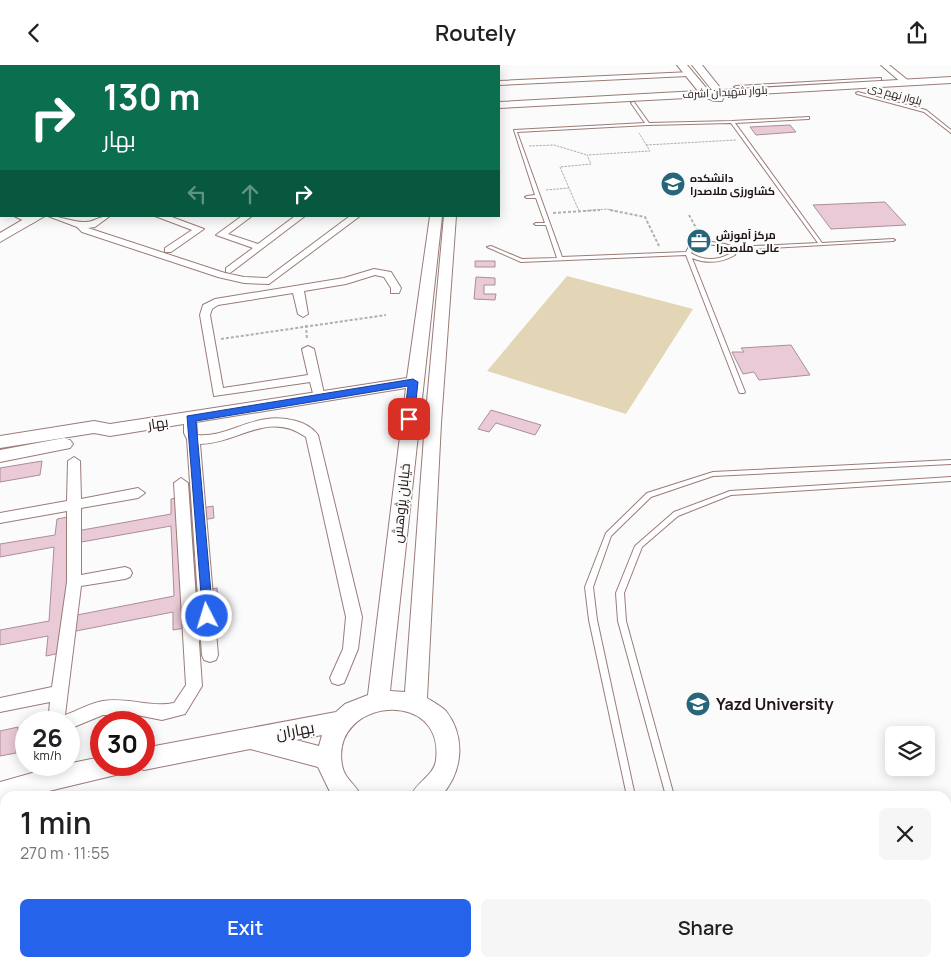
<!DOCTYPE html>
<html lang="en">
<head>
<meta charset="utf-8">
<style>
	body { margin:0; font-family:Manrope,Cairo,sans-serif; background:#f6f6f6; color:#202124; height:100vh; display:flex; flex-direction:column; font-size:19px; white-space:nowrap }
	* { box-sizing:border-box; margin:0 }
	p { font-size:16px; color:#757577 }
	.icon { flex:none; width:28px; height:28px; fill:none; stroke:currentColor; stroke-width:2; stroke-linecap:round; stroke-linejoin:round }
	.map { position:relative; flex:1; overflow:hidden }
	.sheet { position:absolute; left:0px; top:726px; width:951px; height:176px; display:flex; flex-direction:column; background:#fff; border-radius:15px 15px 0 0; box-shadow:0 2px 12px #0003 }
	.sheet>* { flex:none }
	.banner { position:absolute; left:0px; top:0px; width:500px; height:152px; box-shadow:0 2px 12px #0003; background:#0b6e4f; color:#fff; overflow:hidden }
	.fabs { position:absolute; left:885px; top:661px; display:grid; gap:10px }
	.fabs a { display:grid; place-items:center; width:50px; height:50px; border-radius:8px; background:#fff; box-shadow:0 2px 12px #0003; font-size:25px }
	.speed { position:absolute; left:15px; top:646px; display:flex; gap:10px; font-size:25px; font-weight:700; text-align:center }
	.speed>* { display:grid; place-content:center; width:65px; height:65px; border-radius:50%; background:#fff; box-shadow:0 2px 12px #0003; line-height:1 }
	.speed small { font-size:12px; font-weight:400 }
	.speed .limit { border:8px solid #d22; background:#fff; color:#111 }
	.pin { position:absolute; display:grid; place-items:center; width:42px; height:42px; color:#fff; margin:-21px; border-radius:10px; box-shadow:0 2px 8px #0006 }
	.me { position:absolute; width:55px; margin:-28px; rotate:355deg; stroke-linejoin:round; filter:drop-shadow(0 0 4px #0008) }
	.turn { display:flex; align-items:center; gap:18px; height:105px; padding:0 20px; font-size:22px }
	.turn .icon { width:65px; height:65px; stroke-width:2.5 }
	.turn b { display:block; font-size:35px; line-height:42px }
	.lanes { display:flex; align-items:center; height:48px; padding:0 20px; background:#0003; justify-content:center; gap:25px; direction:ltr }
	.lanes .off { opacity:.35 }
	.round { display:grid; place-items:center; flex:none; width:52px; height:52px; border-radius:8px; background:#f6f6f6 }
	.head { display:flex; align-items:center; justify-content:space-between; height:85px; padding:0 20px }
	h1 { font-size:30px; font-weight:600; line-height:38px }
	.action { display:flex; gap:10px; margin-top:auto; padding:10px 20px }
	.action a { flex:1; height:58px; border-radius:8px; background:#2563eb; color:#fff; font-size:20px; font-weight:600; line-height:58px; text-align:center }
	.action a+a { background:#f6f6f6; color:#202124 }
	header { display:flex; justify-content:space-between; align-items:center; height:65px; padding:0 20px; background:#fff; font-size:22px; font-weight:600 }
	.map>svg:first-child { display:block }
	.green { fill:#e3d6b6 }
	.building { fill:#e9cad6; stroke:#ab8e99; fill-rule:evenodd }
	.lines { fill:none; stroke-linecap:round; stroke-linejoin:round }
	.lane-casing { stroke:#9a7c79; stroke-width:2 }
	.street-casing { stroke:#9a7c79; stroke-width:2 }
	.secondary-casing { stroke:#9a7c79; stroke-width:2 }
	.path-far1 { stroke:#b2afae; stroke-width:1; stroke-dasharray:2.5 1; stroke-linecap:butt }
	.path { stroke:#b2afae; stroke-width:2; stroke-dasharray:3 2; stroke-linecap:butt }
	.lane { fill:#fff; fill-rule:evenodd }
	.street { fill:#fff; fill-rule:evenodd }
	.secondary { fill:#fff; fill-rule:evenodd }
	.route { fill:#2563eb; stroke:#184099 }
	.labels { text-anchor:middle; stroke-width:4; stroke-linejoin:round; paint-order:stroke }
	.far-street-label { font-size:11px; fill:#201514; stroke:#fbfbfb }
	.far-poi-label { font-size:11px; font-weight:bold; fill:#201514; stroke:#fbfbfb; text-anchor:start }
	.street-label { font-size:14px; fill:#201514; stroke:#fbfbfb }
	.near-poi-label { font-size:16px; font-weight:bold; fill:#201514; stroke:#fbfbfb; text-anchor:start }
	.near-street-label { font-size:16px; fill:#201514; stroke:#fbfbfb }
</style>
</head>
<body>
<header><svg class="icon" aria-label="back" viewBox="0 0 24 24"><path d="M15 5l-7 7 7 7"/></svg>Routely<svg class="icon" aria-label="share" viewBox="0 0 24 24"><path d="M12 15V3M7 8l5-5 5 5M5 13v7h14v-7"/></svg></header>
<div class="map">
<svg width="951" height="902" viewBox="0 0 951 902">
	<rect width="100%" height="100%" fill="#fbfbfb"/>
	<path class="green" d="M567,211L693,244L626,349L487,306Z"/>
	<path class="building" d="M790,60L796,67L756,70L750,62Z
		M885,137L906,160L831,164L813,140Z
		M475,196H495V202H475Z
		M476,212L495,213V220H484V229H496L495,235L474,234Z
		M791,280L810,310L759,315L754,307L743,309L732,287H744L741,283Z
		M491,345L541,360L535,370L496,358L489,367L478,364Z
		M42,396L40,410L0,417V403Z
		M191,430L192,445L213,441L214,453L191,457L196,527L217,523L218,537L196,541L197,561L173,565V547L71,567L70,586L46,591L48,571L0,580V565L49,556L54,482L0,492V479L55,470L57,454L78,450L77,466L171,449V434ZM171,461L174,531L72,551L76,478Z
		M18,662L16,688L0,691V666Z"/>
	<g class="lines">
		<defs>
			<path id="lane" d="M880,13H881V15L736,23L734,22L736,21Z
				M858,27L926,45L951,65V68L924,47L857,29L856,28Z
				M633,37H634L649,58L732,56L809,52V54H808L735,58L822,178L893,174L895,175L893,176L735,185V190C721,198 707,199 692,193L745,327L744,328H740L739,327L686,190L521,197L487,182L491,181L522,194L557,193L546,160H536L534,159L536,158H545L536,133H527L525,132L527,131L535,130L514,65L645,58L631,38ZM731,58L818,178L734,182L725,179L712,177H702L690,180L686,187L562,192L517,67L648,60ZM707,179C716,180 723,181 731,185V188C718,196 703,196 691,188L694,182Z
				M951,395V399L713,411L651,432L611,471L593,522L597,555L635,731H627L589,555L585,522L606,468L647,428L713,407Z
				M951,412V416L731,430L678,451L642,482L624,528L626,556L674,731H666L618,556L616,528L635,481L674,447L730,426Z
				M946,788H951V798H946Z
				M663,898H673L674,902H664Z
				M707,898H717L718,902H708Z"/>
			<path id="street" d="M391,0H402L403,1H392Z
				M881,0H889L910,17L903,19Z
				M691,7V11H688L499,20V16Z
				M0,23H1V27H0Z
				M0,85L1,86V91H0Z
				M0,142H1V148H0Z
				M14,151H27L36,156L31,159Z
				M48,151C61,151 71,157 84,157C93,158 98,151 110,151L95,162L88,163L225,208L244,212L267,213L350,151H360L269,219L244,218L218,212L82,167L77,162Z
				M155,151H169L204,164L171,187H165V183L192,165Z
				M242,151H252L228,169L258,179L295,151H305L230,208L226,207V203L253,183L216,170Z
				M374,204L391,207L401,223L399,228H391V223L384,212L375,210L346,219L304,226L308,249L303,252L298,249L293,228L218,240L212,244L210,250L223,323L308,310L302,284L308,281L314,284L325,333L323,336H315L310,317L214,331L200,250L203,240L215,234L344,213Z
				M190,349L196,353L197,370C229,374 256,344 296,356C304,358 313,363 318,370L362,552L358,584L344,618L338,620L332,618L330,613L343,584L346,552L306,372C268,345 239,378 200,379L218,590L216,595L210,597L204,595L202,590L187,374L184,368V353Z
				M74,392L80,396L81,434L138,423L145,428L138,433L81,443V510L125,502L130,504L132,508L130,512L125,514L81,521L65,650C77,646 90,638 103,636C127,632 151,643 174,638L186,620L174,418L181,413L188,418L202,621L185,649L162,655L137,650H103L69,664V658H48L50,637L0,647V633L52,622L67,517V446L0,458V448L67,436L68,396Z"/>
			<path id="secondary" d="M447,0H457V1H447Z
				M461,0H471V1H461Z
				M677,0H687L708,25H712L692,0H702L722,25L951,12V18L724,31L722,36H714L705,32L499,43V37L698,26Z
				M29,151H45L0,177V168Z
				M430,151H442L390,626L405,627L425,358L444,151H456L441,358L427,633C433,637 441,641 446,646C466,672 463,707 441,731H411C416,717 434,711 436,695C445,622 330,633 342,700C344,714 356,719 361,731H332L318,702L250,684L144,705L136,702L144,700V683L336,647L345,639L368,630L406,323L110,371L94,368L0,383V371L94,356L110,359L407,313ZM322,670L319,681L296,675Z
				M64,373L70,375L73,379L70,383L0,397V385Z
				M101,692V700H128L124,708L28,731H5V738L0,739V717L57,701Z
				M337,898H365V902H337Z
				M381,898H409V902H381Z"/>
		</defs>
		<use href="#lane" class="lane-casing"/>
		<use href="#street" class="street-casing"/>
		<use href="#secondary" class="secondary-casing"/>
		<path class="path-far1" d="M90,0L96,1
			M646,80L736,75
			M529,81L554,80L587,90
			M546,125L569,123
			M579,146L560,102L591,99L587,90L650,86L639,68
			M583,146L607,144L615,146"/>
		<path class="path" d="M610,145L645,152L659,181
			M553,148L600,145
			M689,150L700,170
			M306,260L307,275
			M221,274L386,250"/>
		<use href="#lane" class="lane"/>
		<use href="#street" class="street"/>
		<use href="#secondary" class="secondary"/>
	</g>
	<path class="route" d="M413,314L418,317L414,354L409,358L404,354L408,321L196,356L213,551L207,556L203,555L187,351Z"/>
	<defs>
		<symbol id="university-disc" viewBox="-11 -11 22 22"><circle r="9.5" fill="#26657a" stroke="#fbfbfb"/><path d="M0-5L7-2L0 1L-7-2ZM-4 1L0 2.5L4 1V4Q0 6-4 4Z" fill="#fff"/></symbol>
		<symbol id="office-disc" viewBox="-11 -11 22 22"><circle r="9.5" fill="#26657a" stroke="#fbfbfb"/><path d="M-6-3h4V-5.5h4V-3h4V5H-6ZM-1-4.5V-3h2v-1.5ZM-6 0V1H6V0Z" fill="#fff"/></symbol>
	</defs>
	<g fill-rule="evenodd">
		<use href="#university-disc" x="659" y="105" width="28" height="28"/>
		<use href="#office-disc" x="685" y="162" width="28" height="28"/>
		<use href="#university-disc" x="684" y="625" width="28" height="28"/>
	</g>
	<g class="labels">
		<g class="far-street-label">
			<text transform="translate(725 27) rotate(-3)" y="4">بلوار شهیدان اشرف</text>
			<text transform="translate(895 29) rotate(15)" y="4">بلوار نهم دی</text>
		</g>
		<g class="far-poi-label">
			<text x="690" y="117">دانشکده<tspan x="690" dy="13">کشاورزی ملاصدرا</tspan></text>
			<text x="716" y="174">مرکز آموزش<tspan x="716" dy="13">عالی ملّاصدرا</tspan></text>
		</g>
		<g class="street-label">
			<text transform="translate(158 358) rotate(-8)" y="5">بهار</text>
			<text transform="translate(401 438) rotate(-84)" y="5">خیابان پژوهش</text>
		</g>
		<g class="near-poi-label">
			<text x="716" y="645">Yazd University</text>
		</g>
		<g class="near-street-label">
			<text transform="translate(295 665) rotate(-10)" y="6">بهاران</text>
		</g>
	</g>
</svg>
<div class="fabs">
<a><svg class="icon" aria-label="layers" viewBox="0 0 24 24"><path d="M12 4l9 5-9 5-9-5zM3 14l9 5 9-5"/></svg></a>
</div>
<div class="speed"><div>26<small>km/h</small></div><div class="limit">30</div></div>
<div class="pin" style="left:409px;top:354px;background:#d93025"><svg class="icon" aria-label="arrive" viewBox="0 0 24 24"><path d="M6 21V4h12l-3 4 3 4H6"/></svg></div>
<svg class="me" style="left:207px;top:551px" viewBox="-20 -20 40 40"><circle r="17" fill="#2563eb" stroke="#fff" stroke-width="3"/><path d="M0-11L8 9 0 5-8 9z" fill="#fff"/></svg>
<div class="banner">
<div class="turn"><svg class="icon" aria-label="right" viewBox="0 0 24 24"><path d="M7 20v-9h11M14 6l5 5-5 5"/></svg><div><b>130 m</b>بهار</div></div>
<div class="lanes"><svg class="icon off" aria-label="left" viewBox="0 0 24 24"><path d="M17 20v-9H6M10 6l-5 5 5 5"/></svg><svg class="icon off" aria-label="ahead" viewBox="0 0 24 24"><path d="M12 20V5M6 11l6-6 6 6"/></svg><svg class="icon" aria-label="right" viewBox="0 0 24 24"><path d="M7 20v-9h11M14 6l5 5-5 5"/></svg></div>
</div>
<section class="sheet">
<div class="head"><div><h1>1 min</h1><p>270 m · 11:55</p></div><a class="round"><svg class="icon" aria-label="close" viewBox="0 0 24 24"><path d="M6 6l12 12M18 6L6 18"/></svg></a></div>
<div class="action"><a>Exit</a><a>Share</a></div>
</section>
</div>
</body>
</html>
